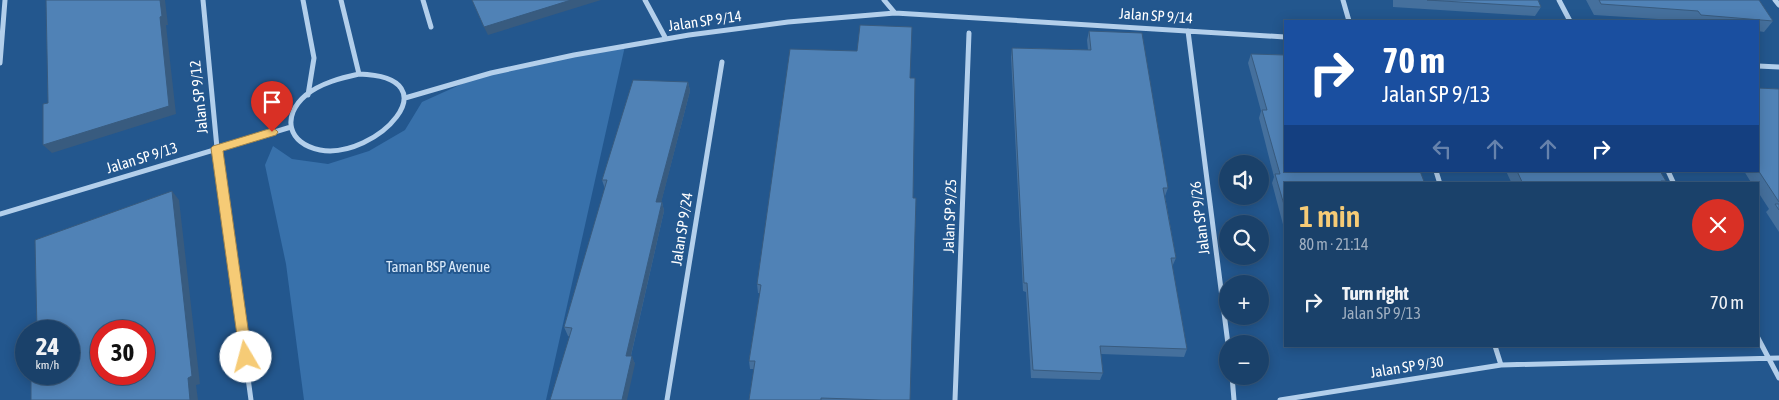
<!DOCTYPE html>
<html lang="en">
<head>
<meta charset="utf-8">
<style>
	body { margin:0; font-family:"Asap Condensed",sans-serif; background:#274c72; color:#f1f3f6; height:100vh; display:flex; flex-direction:column; font-size:19px; white-space:nowrap }
	* { box-sizing:border-box; margin:0 }
	p { font-size:16px; color:#9fafc1 }
	.icon { flex:none; width:28px; height:28px; fill:none; stroke:currentColor; stroke-width:2; stroke-linecap:round; stroke-linejoin:round }
	.map { position:relative; flex:1; overflow:hidden }
	.drawer { position:absolute; left:1284px; top:182px; width:475px; height:165px; display:flex; flex-direction:column; background:#1a416a; border-radius:0px; box-shadow:0 2px 12px #0003,0 0 0 1px #385a7e }
	.drawer>* { flex:none }
	.guide { position:absolute; left:1284px; top:20px; width:475px; height:152px; border-radius:0px; box-shadow:0 2px 12px #0003,0 0 0 1px #385a7e; background:#1a4fa0; color:#fff; overflow:hidden }
	.tools { position:absolute; left:1219px; top:155px; display:grid; gap:10px }
	.tools a { display:grid; place-items:center; width:50px; height:50px; border-radius:50%; background:#1a416a; box-shadow:0 2px 12px #0003,0 0 0 1px #385a7e; font-size:25px }
	.speed { position:absolute; left:15px; top:320px; display:flex; gap:10px; font-size:25px; font-weight:700; text-align:center }
	.speed>* { display:grid; place-content:center; width:65px; height:65px; border-radius:50%; background:#1a416a; box-shadow:0 2px 12px #0003,0 0 0 1px #385a7e; line-height:1 }
	.speed small { font-size:12px; font-weight:400 }
	.speed .limit { border:8px solid #d22; background:#fff; color:#111 }
	.pin { position:absolute; display:grid; place-items:center; width:42px; height:42px; color:#fff; margin:-51px -21px; border-radius:50% 50% 50% 0; rotate:-45deg; box-shadow:0 0 5px #0007 }
	.pin .icon { rotate:45deg }
	.me { position:absolute; width:55px; margin:-28px; rotate:352deg; stroke-linejoin:round; filter:drop-shadow(0 0 4px #0008) }
	.turn { display:flex; align-items:center; gap:18px; height:105px; padding:0 15px; font-size:22px }
	.turn .icon { width:65px; height:65px; stroke-width:2.5 }
	.turn b { display:block; font-size:35px; line-height:42px }
	.lanes { display:flex; align-items:center; height:48px; padding:0 15px; background:#0003; justify-content:center; gap:25px; direction:ltr }
	.lanes .off { opacity:.35 }
	.round { display:grid; place-items:center; flex:none; width:52px; height:52px; border-radius:26px; background:#274c72 }
	.overview { display:flex; align-items:center; justify-content:space-between; height:85px; padding:0 15px }
	h1 { font-size:30px; font-weight:600; line-height:38px; color:#f6cb76 }
	ul { padding:0; list-style:none }
	li { display:flex; align-items:center; gap:15px; height:70px; padding:0 15px }
	li div { flex:1 }
	li b { display:block; font-size:19px }
	li em { font-style:normal }
	.map>svg:first-child { display:block }
	.green { fill:#3871ab }
	.lines { fill:none; stroke-linecap:round; stroke-linejoin:round }
	.minor { stroke:#b3cfeb; stroke-width:5 }
	.wall { fill:#45709d }
	.shaded-wall { fill:#385b7f }
	.building { fill:#5082b6; stroke:#385b7f; fill-rule:evenodd }
	.route { fill:#f6cb76; stroke:#a0844d }
	.labels { text-anchor:middle; stroke-width:4; stroke-linejoin:round; paint-order:stroke }
	.street-label { font-size:15px; fill:#fff; stroke:#23578e }
	.park-label { font-size:15px; fill:#d8e8f8; stroke:#23578e }
</style>
</head>
<body>
<div class="map">
<svg width="1779" height="400" viewBox="0 0 1779 400">
	<rect width="100%" height="100%" fill="#23578e"/>
	<path class="green" d="M625,46L546,400H304L286,264L265,165L273,146L292,159L328,164L369,151L405,130L422,102L475,78Z"/>
	<g class="lines">
		<path class="minor" d="M203,0L217,148L251,400
			M303,0L314,58L308,95
			M341,0L359,74
			M423,0L431,27
			M645,0L666,39
			M884,0L895,13
			M1343,0L1349,21
			M1559,0L1570,21
			M1775,0L1779,5
			M1188,31L1228,344
			M0,63L5,0
			M1758,66L1779,67
			M359,74C455,77 376,160 320,150C288,144 281,116 306,95C321,83 341,78 359,74Z
			M405,98L491,73L574,55L689,35L788,22L895,13L1285,37
			M1436,171L1440,184
			M1668,171L1674,184
			M0,214L291,127
			M1758,338L1779,378
			M1495,346L1501,365
			M1232,376L1234,400
			M667,400L722,62
			M955,400L969,33
			M1280,400L1501,365L1779,358"/>
	</g>
	<path class="wall" d="M1393,0H1538L1541,7L1535,16L1393,7Z
		M1586,0H1759L1773,21L1764,32L1758,31V21H1690L1594,15Z
		M1089,31L1168,188L1165,196L1176,258L1172,267L1187,349L1184,357L1101,354L1103,373L1100,380L1031,378L1026,292L1023,291L1011,57L1012,48L1088,50L1087,40Z
		M1251,54L1285,55V232L1272,183L1274,177L1259,118L1261,111L1248,63Z
		M910,78V400H749L754,369H750L749,361L760,293H758L757,284Z
		M688,82L690,91L661,202H662L664,211L631,356L635,364L568,336L564,327L605,189L602,180Z
		M1758,88L1779,89V232L1766,212L1769,209L1758,192V184H1752L1744,171H1758Z
		M1506,171H1660L1666,181L1663,184H1512Z"/>
	<path class="shaded-wall" d="M160,0H165L168,25H166L176,114L52,153L43,145L160,17Z
		M571,0H601L488,35L484,27Z
		M688,82L690,91L659,211L656,202Z
		M172,191L179,200L200,384L196,385L198,400H190Z
		M662,202L664,211L629,364L626,356Z
		M632,356L635,364L627,400H622Z"/>
	<path class="building" d="M46,0H160L162,16L160,17L169,106L43,145V104L48,103Z
		M472,0H571L484,27Z
		M1427,0H1538L1541,7Z
		M1599,0H1759L1773,21L1701,15L1698,11L1601,4Z
		M860,25L912,27L910,78H915L913,198H916L910,400H882L821,398V400H749L755,361H749L761,285L757,284L790,49L857,51Z
		M1089,31L1142,33L1168,188H1163L1176,258H1171L1187,349L1100,346L1103,373L1033,370L1027,283H1024L1012,48L1091,50Z
		M1251,54L1285,55V171H1420L1425,184H1285V208L1275,174H1280L1262,110H1267Z
		M633,80L688,82L656,202H662L626,356H632L622,400H550L572,328L564,327L607,180H602Z
		M1758,88L1779,89V202L1758,170Z
		M1517,171H1660L1666,181H1661L1663,184H1523Z
		M172,191L192,376L188,378L190,400H31V374H69V331H37L35,240ZM101,331H144V374H101Z
		M1775,204H1779V210Z"/>
	<path class="route" d="M272,128L276,130L278,132L276,135L223,151L252,357L251,361L246,362L241,361L240,357L211,148L213,146Z"/>
	<g class="labels">
		<g class="street-label">
			<text transform="translate(1156 16) rotate(4)" y="5">Jalan SP 9/14</text>
			<text transform="translate(705 21) rotate(-8)" y="5">Jalan SP 9/14</text>
			<text transform="translate(199 97) rotate(-96)" y="5">Jalan SP 9/12</text>
			<text transform="translate(142 158) rotate(-17)" y="5">Jalan SP 9/13</text>
			<text transform="translate(950 216) rotate(-88)" y="5">Jalan SP 9/25</text>
			<text transform="translate(1200 218) rotate(-97)" y="5">Jalan SP 9/26</text>
			<text transform="translate(682 229) rotate(-81)" y="5">Jalan SP 9/24</text>
			<text transform="translate(1407 367) rotate(-9)" y="5">Jalan SP 9/30</text>
		</g>
		<g class="park-label">
			<text x="438" y="272">Taman BSP Avenue</text>
		</g>
	</g>
</svg>
<div class="tools">
<a><svg class="icon" aria-label="sound" viewBox="0 0 24 24"><path d="M4 9h4l5-4v14l-5-4H4zM17 9q2 3 0 6"/></svg></a>
<a><svg class="icon" aria-label="search" viewBox="0 0 24 24"><circle cx="10" cy="10" r="6"/><path d="M15 15l6 6"/></svg></a>
<a>+</a>
<a>−</a>
</div>
<div class="speed"><div>24<small>km/h</small></div><div class="limit">30</div></div>
<div class="pin" style="left:272px;top:132px;background:#d93025"><svg class="icon" aria-label="arrive" viewBox="0 0 24 24"><path d="M6 21V4h12l-3 4 3 4H6"/></svg></div>
<svg class="me" style="left:246px;top:357px" viewBox="-20 -20 40 40"><circle r="19" fill="#fff"/><path d="M0-13L10 11 0 6-10 11z" fill="#f6cb76"/></svg>
<div class="guide">
<div class="turn"><svg class="icon" aria-label="right" viewBox="0 0 24 24"><path d="M7 20v-9h11M14 6l5 5-5 5"/></svg><div><b>70 m</b>Jalan SP 9/13</div></div>
<div class="lanes"><svg class="icon off" aria-label="left" viewBox="0 0 24 24"><path d="M17 20v-9H6M10 6l-5 5 5 5"/></svg><svg class="icon off" aria-label="ahead" viewBox="0 0 24 24"><path d="M12 20V5M6 11l6-6 6 6"/></svg><svg class="icon off" aria-label="ahead" viewBox="0 0 24 24"><path d="M12 20V5M6 11l6-6 6 6"/></svg><svg class="icon" aria-label="right" viewBox="0 0 24 24"><path d="M7 20v-9h11M14 6l5 5-5 5"/></svg></div>
</div>
<section class="drawer">
<div class="overview"><div><h1>1 min</h1><p>80 m · 21:14</p></div><a class="round" style="background:#d93025;color:#fff"><svg class="icon" aria-label="close" viewBox="0 0 24 24"><path d="M6 6l12 12M18 6L6 18"/></svg></a></div>
<ul>
<li><svg class="icon" aria-label="right" viewBox="0 0 24 24"><path d="M7 20v-9h11M14 6l5 5-5 5"/></svg><div><b>Turn right</b><p>Jalan SP 9/13</p></div><em>70 m</em></li>
</ul>
</section>
</div>
</body>
</html>
